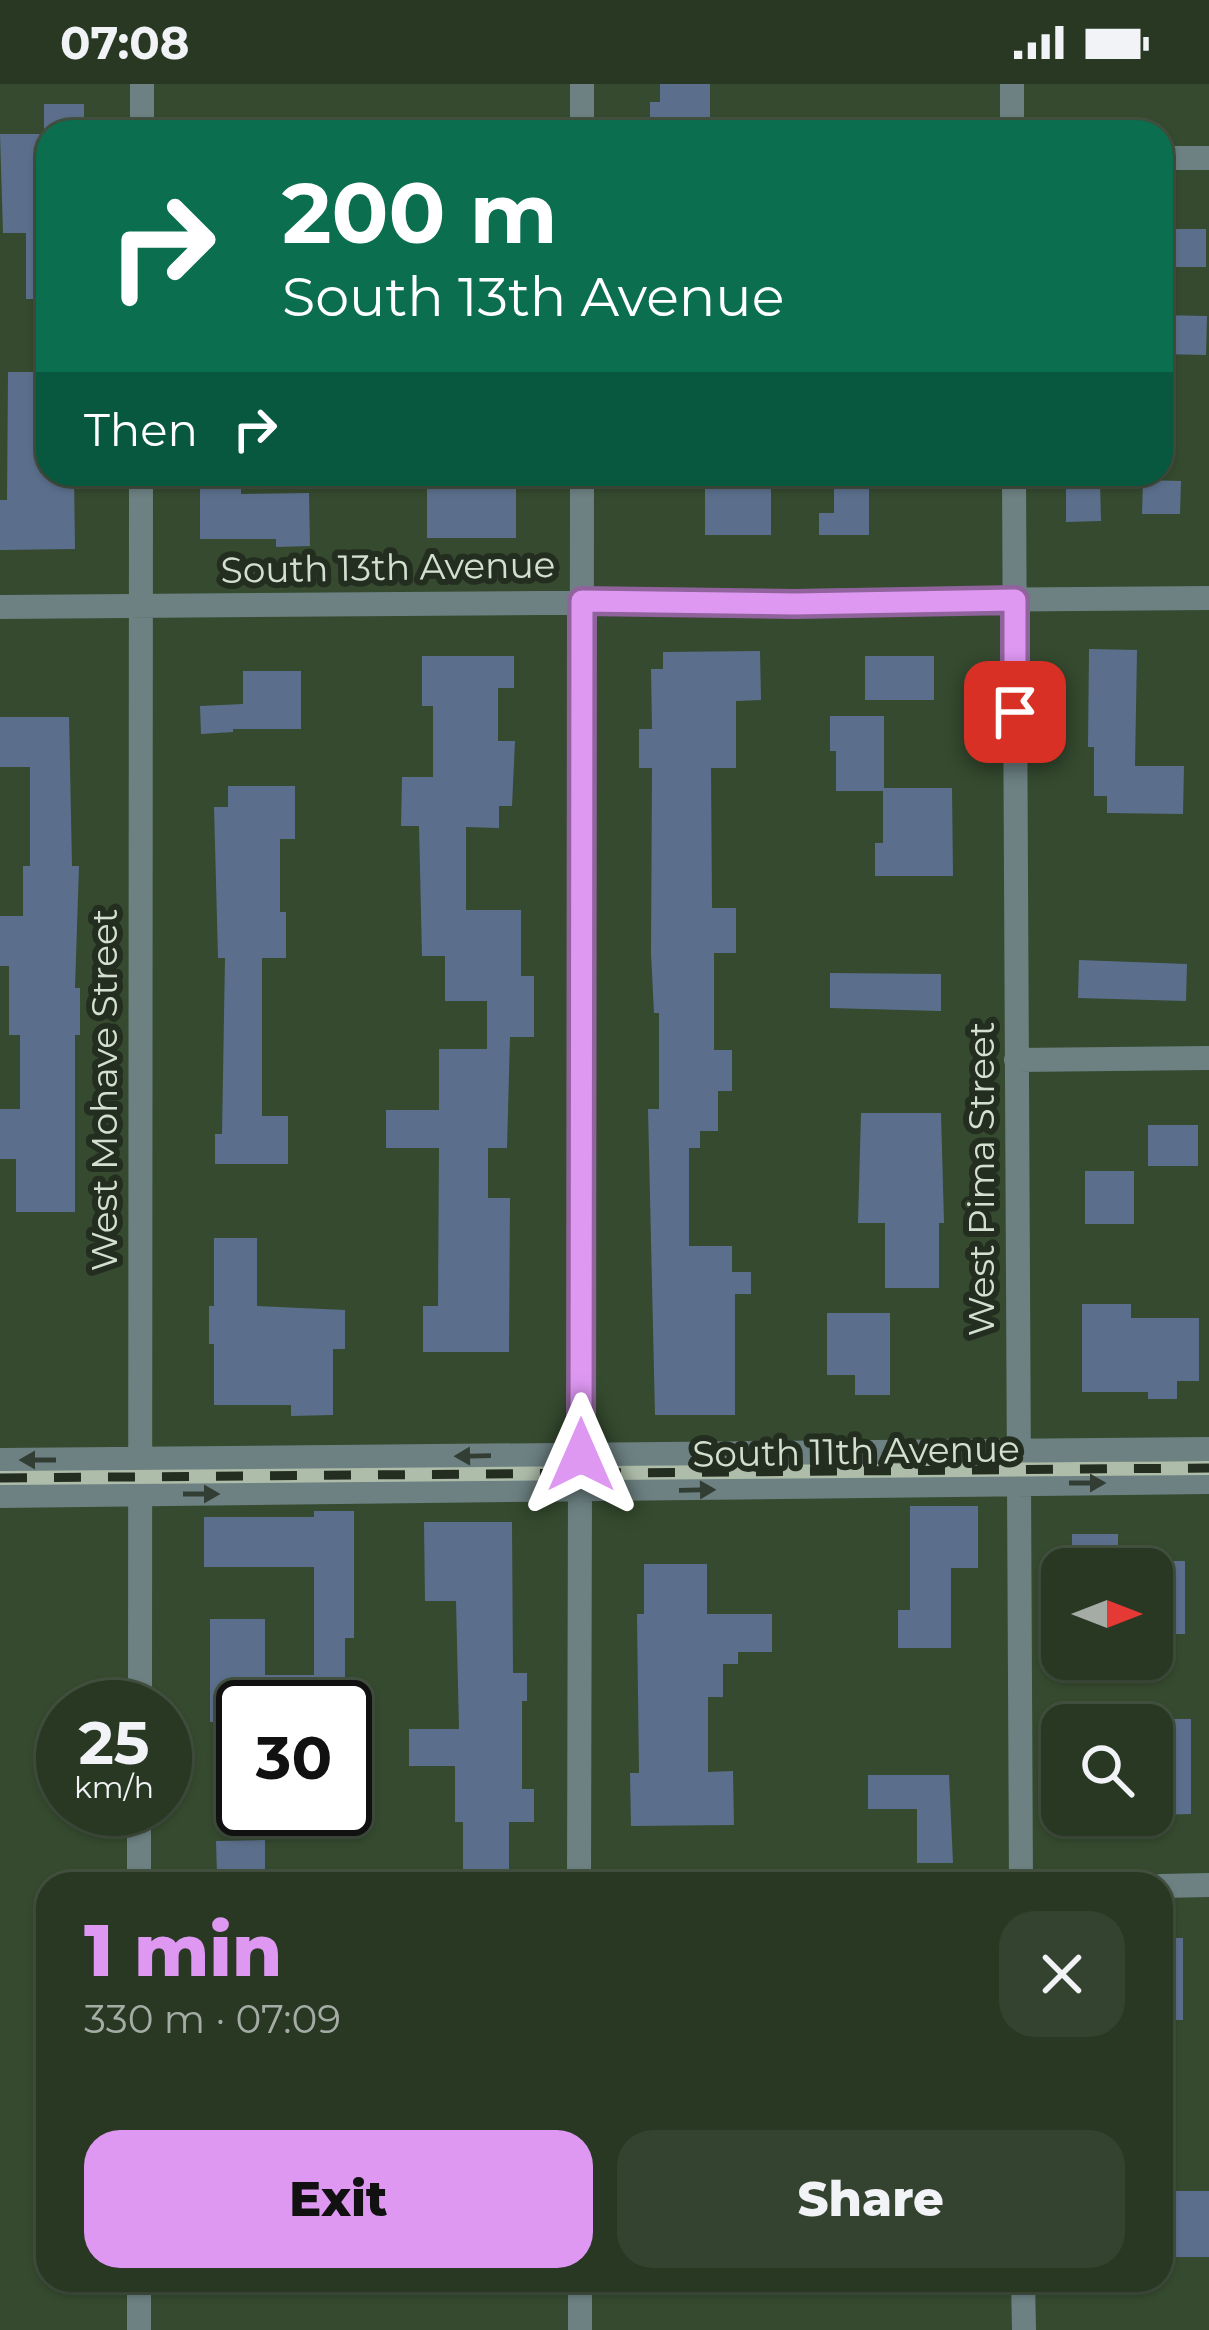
<!DOCTYPE html>
<html lang="en">
<head>
<meta charset="utf-8">
<style>
	body { margin:0; font-family:Montserrat,sans-serif; background:#344330; color:#f1f3f6; height:100vh; display:flex; flex-direction:column; font-size:45px; white-space:nowrap }
	* { box-sizing:border-box; margin:0 }
	p { font-size:39px; color:#a5aca6 }
	.icon { flex:none; width:66px; height:66px; fill:none; stroke:currentColor; stroke-width:2; stroke-linecap:round; stroke-linejoin:round }
	.map { position:relative; flex:1; overflow:hidden }
	.panel { position:absolute; left:36px; top:1788px; width:1137px; height:420px; display:flex; flex-direction:column; background:#283823; border-radius:36px; box-shadow:0 3px 9px #0004,0 0 0 3px #445241 }
	.panel>* { flex:none }
	.top-card { position:absolute; left:36px; top:36px; width:1137px; height:366px; border-radius:36px; box-shadow:0 3px 9px #0004,0 0 0 3px #445241; background:#0b6e4f; color:#fff; overflow:hidden }
	.needle { width:78px; rotate:90deg }
	.tools { position:absolute; left:1041px; top:1464px; display:grid; gap:24px }
	.tools a { display:grid; place-items:center; width:132px; height:132px; border-radius:24px; background:#283823; box-shadow:0 3px 9px #0004,0 0 0 3px #445241; font-size:60px }
	.speed { position:absolute; left:36px; top:1596px; display:flex; gap:24px; font-size:60px; font-weight:700; text-align:center }
	.speed>* { display:grid; place-content:center; width:156px; height:156px; border-radius:50%; background:#283823; box-shadow:0 3px 9px #0004,0 0 0 3px #445241; line-height:1 }
	.speed small { font-size:30px; font-weight:400 }
	.speed .limit { border:6px solid #111; border-radius:18px; background:#fff; color:#111 }
	.pin { position:absolute; display:grid; place-items:center; width:102px; height:102px; color:#fff; margin:-51px; border-radius:24px; box-shadow:0 6px 18px #0006 }
	.me { position:absolute; width:132px; margin:-66px; rotate:0deg; stroke-linejoin:round; filter:drop-shadow(0 0 9px #0008) }
	.turn { display:flex; align-items:center; gap:42px; height:252px; padding:0 48px; font-size:54px }
	.turn .icon { width:156px; height:156px; stroke-width:2.5 }
	.turn b { display:block; font-size:84px; line-height:102px }
	.then { display:flex; align-items:center; height:114px; padding:0 48px; background:#0003; gap:24px; font-size:45px }
	.round { display:grid; place-items:center; flex:none; width:126px; height:126px; border-radius:36px; background:#344330 }
	.summary { display:flex; align-items:center; justify-content:space-between; height:204px; padding:0 48px }
	h1 { font-size:72px; font-weight:800; line-height:90px; color:#de98f2 }
	.primary-button { display:flex; gap:24px; margin-top:auto; padding:24px 48px }
	.primary-button a { flex:1; height:138px; border-radius:36px; background:#de98f2; color:#111; font-size:48px; font-weight:800; line-height:138px; text-align:center }
	.primary-button a+a { background:#344330; color:#f1f3f6 }
	.status { display:flex; justify-content:space-between; align-items:center; height:84px; padding:0 60px; background:#283823; direction:ltr }
	.status svg { height:33px; fill:currentColor }
	.map>svg:first-child { display:block }
	.building { fill:#5b6f8c }
	.lines { fill:none; stroke-linecap:round; stroke-linejoin:round }
	.minor { stroke:#6d8182; stroke-width:24 }
	.rail-casing { stroke:#aebdaa; stroke-width:14 }
	.rail { stroke:#232d20; stroke-width:9; stroke-dasharray:27; stroke-linecap:butt }
	.oneway { fill:#323e34 }
	.route-casing { stroke:#90639d; stroke-width:30 }
	.route { stroke:#de98f2; stroke-width:21 }
	.labels { text-anchor:middle; stroke-width:12; stroke-linejoin:round; paint-order:stroke }
	.street-label { font-size:36px; fill:#d3e0cf; stroke:#232d20 }
</style>
</head>
<body>
<div class="status"><b>07:08</b><svg viewBox="0 0 49 12"><path d="M0 12V9h3v3zM5 12V6h3v6zM10 12V3h3v9zM15 12V0h3v12zM26 1h20v11H26zM47 4h2v5h-2z"/></svg></div>
<div class="map">
<svg width="1209" height="2246" viewBox="0 0 1209 2246">
	<rect width="100%" height="100%" fill="#354a2f"/>
	<path class="building" d="M660,0H710V46H650V18H660Z
		M44,20H84V48H44Z
		M0,50H48V215H26V149H3Z
		M1171,145H1206V183H1171Z
		M1161,231L1207,232L1206,271L1161,270Z
		M8,288H48V390H74L75,465L0,466V416H7Z
		M427,390H516V454H427Z
		M834,390H869V451H819V429H834Z
		M705,392H771V451H705Z
		M1143,396L1181,397L1180,430H1142Z
		M1100,397L1101,437L1066,438V398Z
		M200,400H241V410L309,409L310,462L276,463V455H200Z
		M1089,565L1137,566L1135,682H1184L1183,730L1107,729V712H1094V663H1088Z
		M760,567L761,616L736,617V684H711L712,824H736V869H714V966H732V1007H718V1047H700V1064H689V1162H732V1188H751V1210H735V1331H655L648,1025H659V929H654L651,869L652,684H639V645H652L651,585H663V568Z
		M422,572H514V604H498V657H515L512,722H499V744L466,743V826H521V892H534V953H510L507,1064H488V1114H510L509,1268H423V1222H438L439,1064H386V1026H439V965H487V917H445V872H422L419,742H401L402,693H433V622H422Z
		M865,572H934V616H865Z
		M243,587H301V645H233V648L201,650L200,622L243,620Z
		M830,632H884V704H952L953,792H875V759H883V707H836V667H830Z
		M0,633H69L72,782H79L75,904H80V951H75V1128H16V1075H0V1025H20V951H9V882H0V832H23V782H30V683H0Z
		M228,702H295V755H280V828H286V874H262V1032H288V1080H215V1050H222L225,874H218L214,723H228Z
		M1079,876L1187,880L1186,917L1078,914Z
		M830,889L941,890V927L830,924Z
		M861,1029H941L944,1139H939V1204H885V1139H858Z
		M1148,1041H1198V1082H1148Z
		M1085,1087H1134V1140H1085Z
		M214,1154H257V1222L345,1226V1265H333V1331L291,1332V1321H214V1260H209V1222H214Z
		M1082,1220H1131V1234H1199V1297H1177V1315H1148V1308H1082Z
		M827,1229H890V1311H855V1291H827Z
		M910,1422H978V1484H951V1564H898V1526H910Z
		M314,1427H354V1554H345V1619H266V1623H243V1638H210V1535H265V1591H314V1483H204V1433H314Z
		M424,1438H512L513,1589H527V1617H522V1705H534V1738H509V1800H463V1738H455V1682H409V1645H459L456,1517H425Z
		M1072,1450H1118V1485H1072Z
		M1152,1477H1185V1550H1152Z
		M644,1480H707V1530H772V1568H738V1580H723V1613H708V1688L733,1687L734,1741L631,1742L630,1689H639L637,1530H644Z
		M1152,1635H1191V1730L1152,1731Z
		M868,1691H949L953,1779H917V1725H868Z
		M265,1756V1791L217,1792L216,1757Z
		M1161,1854H1183V1936H1161Z
		M1161,2107H1209V2173H1161Z"/>
	<g class="lines">
		<path class="minor" d="M582,0V48
			M1012,0V48
			M142,48V0
			M1161,74H1209
			M1014,390L1021,1800
			M0,523L1209,514
			M1016,976L1209,974
			M581,1371L582,390
			M0,1376L1209,1365
			M0,1412L1209,1398
			M140,1623L141,390
			M139,1800V1725
			M579,1800L580,1407
			M1161,1802L1209,1801
			M580,2196V2246
			M1023,2196L1024,2246
			M139,2246V2196"/>
		<defs>
			<path id="rail" d="M0,1394L1209,1384"/>
		</defs>
		<use href="#rail" class="rail-casing"/>
		<use href="#rail" class="rail"/>
	</g>
	<defs><path id="oneway-solid" d="M-6-.8H1V-3.2L6.5 0L1 3.2V.8H-6Z" transform="scale(3)"/></defs>
	<g class="oneway">
		<use href="#oneway-solid" transform="translate(473 1372) rotate(179)"/>
		<use href="#oneway-solid" transform="translate(38 1376) rotate(-180)"/>
		<use href="#oneway-solid" transform="translate(1087 1399)"/>
		<use href="#oneway-solid" transform="translate(697 1406) rotate(-1)"/>
		<use href="#oneway-solid" transform="translate(201 1410)"/>
	</g>
	<g class="lines">
		<defs>
			<path id="route" d="M581,1371L582,517L795,520L1015,516V628"/>
		</defs>
		<use href="#route" class="route-casing"/>
		<use href="#route" class="route"/>
	</g>
	<g class="labels">
		<g class="street-label">
			<text transform="translate(388 483) rotate(-1)" y="13">South 13th Avenue</text>
			<text transform="translate(104 1006) rotate(-90)" y="13">West Mohave Street</text>
			<text transform="translate(981 1095) rotate(-90)" y="13">West Pima Street</text>
			<text transform="translate(856 1367) rotate(-1)" y="13">South 11th Avenue</text>
		</g>
	</g>
</svg>
<div class="tools">
<a><svg class="needle" viewBox="-14 -14 28 28"><path d="M0-13l5 13h-10z" fill="#e53935"/><path d="M0 13l5-13h-10z" fill="#a5aca6"/></svg></a>
<a><svg class="icon" aria-label="search" viewBox="0 0 24 24"><circle cx="10" cy="10" r="6"/><path d="M15 15l6 6"/></svg></a>
</div>
<div class="speed"><div>25<small>km/h</small></div><div class="limit">30</div></div>
<div class="pin" style="left:1015px;top:628px;background:#d93025"><svg class="icon" aria-label="arrive" viewBox="0 0 24 24"><path d="M6 21V4h12l-3 4 3 4H6"/></svg></div>
<svg class="me" style="left:581px;top:1371px" viewBox="-20 -20 40 40"><path d="M0-17L14 15 0 8-14 15z" fill="#de98f2" stroke="#fff" stroke-width="4"/></svg>
<div class="top-card">
<div class="turn"><svg class="icon" aria-label="right" viewBox="0 0 24 24"><path d="M7 20v-9h11M14 6l5 5-5 5"/></svg><div><b>200 m</b>South 13th Avenue</div></div>
<div class="then">Then<svg class="icon" aria-label="right" viewBox="0 0 24 24"><path d="M7 20v-9h11M14 6l5 5-5 5"/></svg></div>
</div>
<section class="panel">
<div class="summary"><div><h1>1 min</h1><p>330 m · 07:09</p></div><a class="round"><svg class="icon" aria-label="close" viewBox="0 0 24 24"><path d="M6 6l12 12M18 6L6 18"/></svg></a></div>
<div class="primary-button"><a>Exit</a><a>Share</a></div>
</section>
</div>
</body>
</html>
